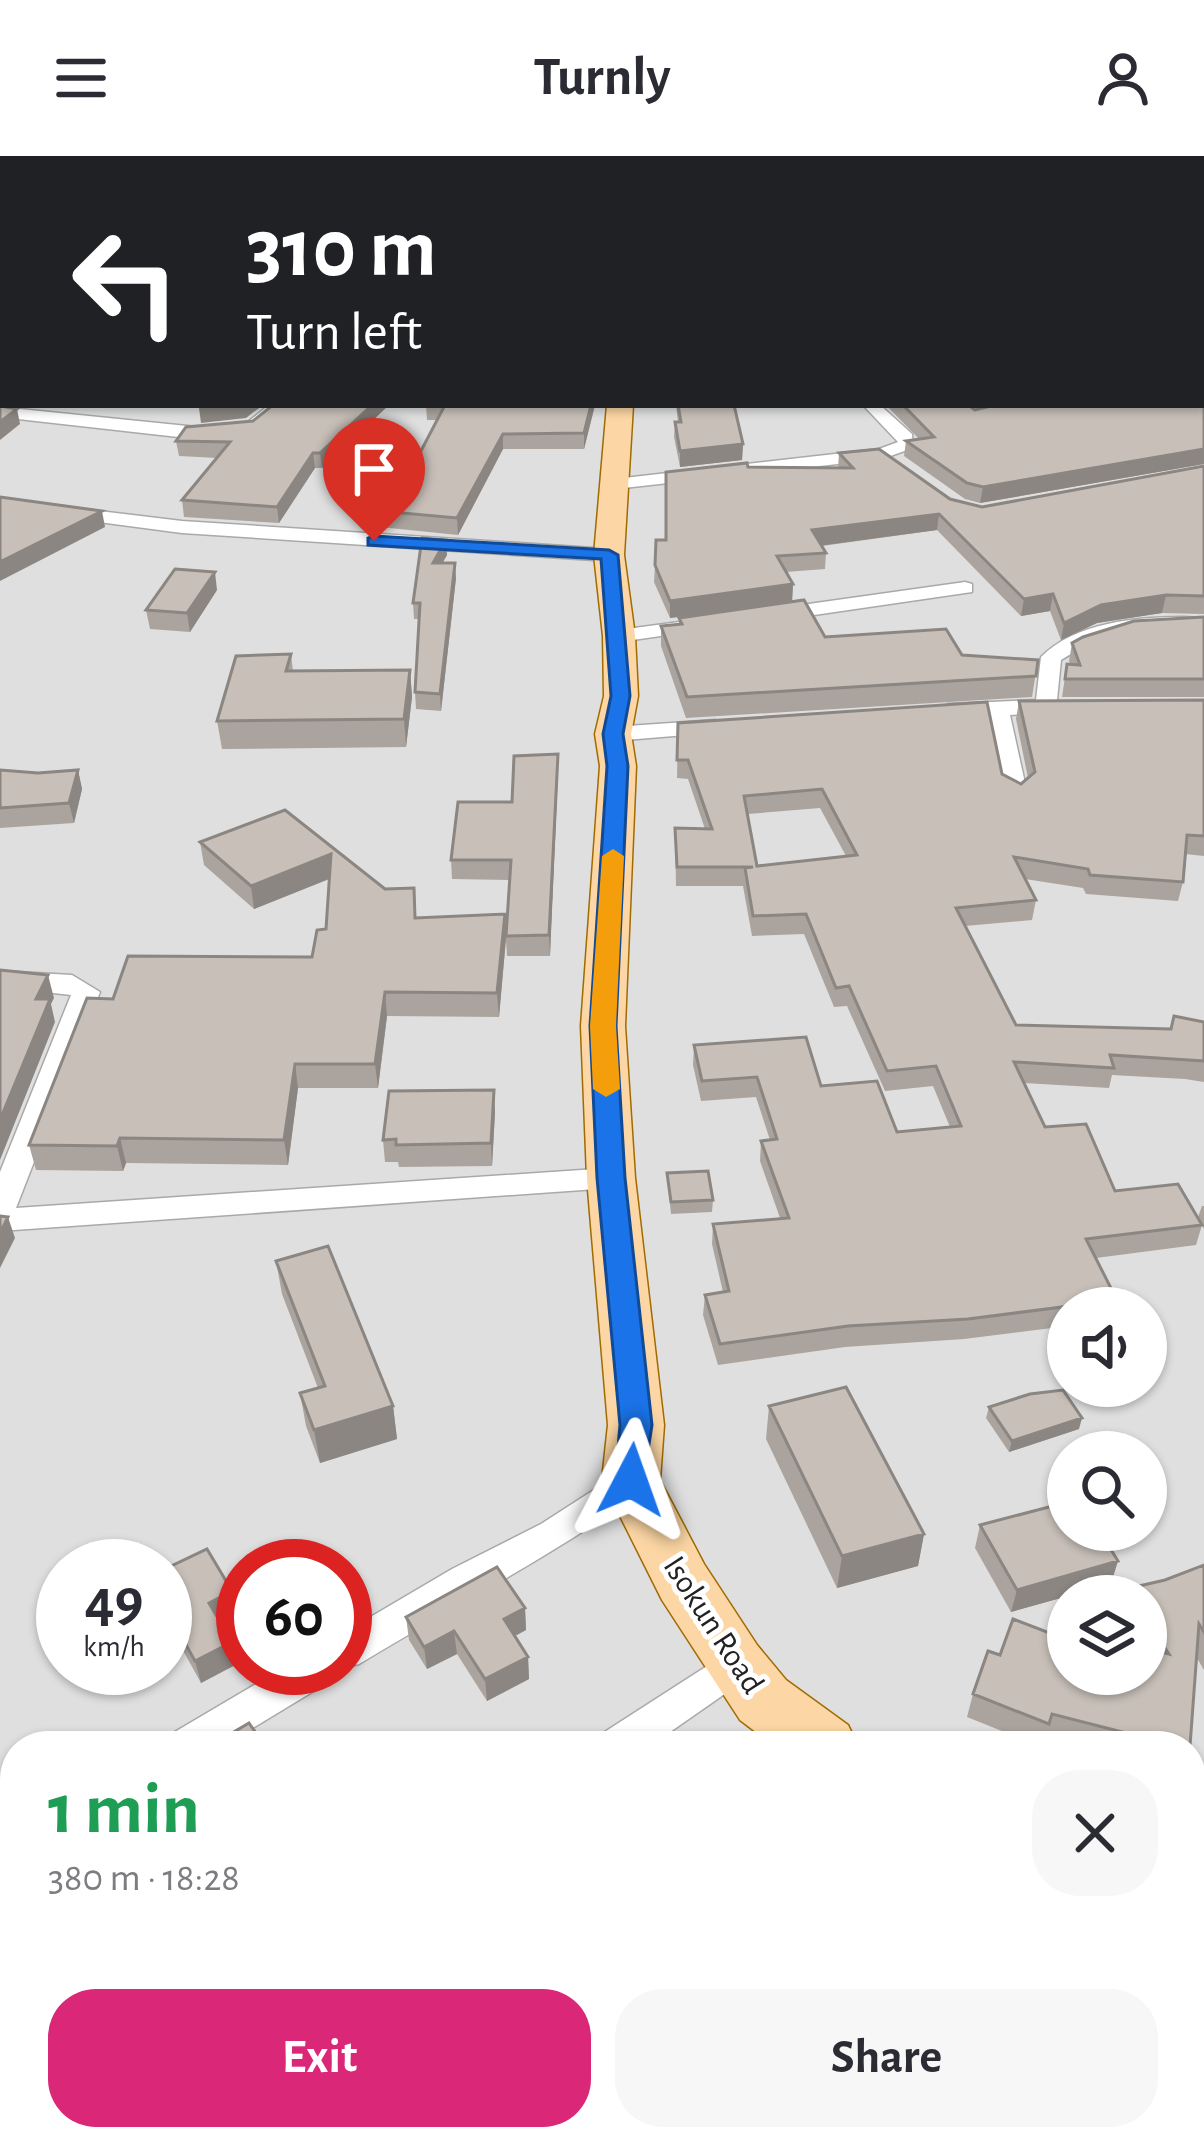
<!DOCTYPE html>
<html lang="en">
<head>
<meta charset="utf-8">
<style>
	body { margin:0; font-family:"Alegreya Sans",sans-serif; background:#f7f7f7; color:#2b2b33; height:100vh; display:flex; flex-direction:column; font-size:45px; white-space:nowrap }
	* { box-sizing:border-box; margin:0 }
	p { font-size:39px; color:#7c7c81 }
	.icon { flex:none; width:66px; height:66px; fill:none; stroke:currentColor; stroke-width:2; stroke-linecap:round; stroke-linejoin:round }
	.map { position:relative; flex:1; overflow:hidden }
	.drawer { position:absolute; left:0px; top:1575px; width:1206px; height:420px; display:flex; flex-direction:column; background:#fff; border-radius:48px 48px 0 0; box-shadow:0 3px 9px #0004 }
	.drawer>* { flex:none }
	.banner { position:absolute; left:0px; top:0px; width:1206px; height:252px; box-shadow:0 3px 9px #0004; background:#202124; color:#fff; overflow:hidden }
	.fabs { position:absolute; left:1047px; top:1131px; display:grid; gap:24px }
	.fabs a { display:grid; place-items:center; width:120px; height:120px; border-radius:50%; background:#fff; box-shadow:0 3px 9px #0004; font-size:60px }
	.speed { position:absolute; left:36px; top:1383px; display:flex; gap:24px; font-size:60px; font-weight:700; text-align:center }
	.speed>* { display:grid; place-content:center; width:156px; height:156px; border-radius:50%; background:#fff; box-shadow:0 3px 9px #0004; line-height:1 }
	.speed small { font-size:30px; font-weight:400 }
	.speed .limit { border:18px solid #d22; background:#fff; color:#111 }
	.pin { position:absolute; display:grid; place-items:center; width:102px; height:102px; color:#fff; margin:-123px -51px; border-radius:50% 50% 50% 0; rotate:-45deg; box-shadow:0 0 12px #0007 }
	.pin .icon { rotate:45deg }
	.me { position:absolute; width:132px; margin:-66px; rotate:4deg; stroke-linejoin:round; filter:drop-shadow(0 0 9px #0008) }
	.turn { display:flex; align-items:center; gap:42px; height:252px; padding:0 48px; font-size:54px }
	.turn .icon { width:156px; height:156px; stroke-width:2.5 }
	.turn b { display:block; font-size:84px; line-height:102px }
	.round { display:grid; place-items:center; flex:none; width:126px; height:126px; border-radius:48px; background:#f7f7f7 }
	.summary { display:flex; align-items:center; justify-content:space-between; height:204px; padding:0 48px }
	h1 { font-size:72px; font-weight:700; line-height:90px; color:#1e9e55 }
	.action { display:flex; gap:24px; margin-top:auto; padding:24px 48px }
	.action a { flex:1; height:138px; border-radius:48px; background:#db2777; color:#fff; font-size:48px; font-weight:700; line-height:138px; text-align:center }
	.action a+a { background:#f7f7f7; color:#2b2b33 }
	header { display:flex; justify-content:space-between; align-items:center; height:156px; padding:0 48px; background:#fff; font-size:54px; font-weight:700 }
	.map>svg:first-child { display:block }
	.residential { fill:#e0dfdf; fill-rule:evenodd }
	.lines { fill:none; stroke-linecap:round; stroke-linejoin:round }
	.minor-casing { stroke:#a9a9a9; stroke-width:3 }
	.primary-casing { stroke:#a06b00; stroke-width:3 }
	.minor { fill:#fff; fill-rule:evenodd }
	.primary { fill:#fcd6a4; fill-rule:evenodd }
	.wall { fill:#aba49e; fill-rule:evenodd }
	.shaded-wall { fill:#8b8681 }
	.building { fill:#c7bfb8; stroke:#8b8681; stroke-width:3; fill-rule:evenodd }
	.route { fill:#1a73e8; stroke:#114b97; stroke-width:3 }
	.slow { fill:#f59e0b }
	.labels { text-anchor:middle; stroke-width:10; stroke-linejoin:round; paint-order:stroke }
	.street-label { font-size:33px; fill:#222; stroke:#fff }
</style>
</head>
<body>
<header><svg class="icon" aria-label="menu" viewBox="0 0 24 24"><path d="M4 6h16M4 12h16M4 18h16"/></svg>Turnly<svg class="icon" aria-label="person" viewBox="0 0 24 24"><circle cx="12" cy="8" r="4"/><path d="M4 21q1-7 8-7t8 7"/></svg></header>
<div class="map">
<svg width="1204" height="1995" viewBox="0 0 1204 1995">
	<rect width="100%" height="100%" fill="#f2efe9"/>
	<path class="residential" d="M0,0H1204V1995H0ZM3,3H1203V249H3ZM1068,1152H1146V1230H1068ZM1068,1296H1146V1374H1068ZM63,1410H165V1512H63ZM243,1410H345V1512H243ZM1068,1440H1146V1518H1068ZM15,1590H1191V1980H15Z"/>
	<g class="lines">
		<defs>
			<path id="minor" d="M269,249H286L252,277L205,284L0,261V251L217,273L248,266Z
				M863,249H880L912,278L913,292L882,303L615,333L606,328L615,323L879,293L898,286Z
				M0,343L182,365L609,393L618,399L609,405L182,377L0,353Z
				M965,426L972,428V436L773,465L763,459L773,453Z
				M1183,461L1204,462V474C1152,472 1106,476 1061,504L1057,544L1067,550L1064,555L1010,559L1027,636L1023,641H1007L1003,636L989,560L948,562L937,555L948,548L1036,544L1041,501C1076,466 1136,461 1183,461Z
				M702,463L712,469L709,473L619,486L609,480L619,474Z
				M715,564L723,566V576L613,585L602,578L613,571Z
				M0,815L72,819L100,836L16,1052L611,1012L626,1022L611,1032L0,1075V1016L71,839L0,831Z
				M631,1310L644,1314L649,1324L644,1334C553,1400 454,1450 359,1508L342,1512L345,1476L452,1413L541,1368Z
				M735,1492L749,1497L755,1509L749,1521L650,1590H597L603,1577Z
				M283,1512H338L332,1524L223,1590H167L173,1577Z
				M15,1667V1707L0,1708V1668Z"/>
			<path id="primary" d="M607,249H633L624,399L635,480L638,540L631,578L636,610L625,870L635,1022L664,1269L660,1324L704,1408L757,1489L786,1524L848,1569L858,1590H774L740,1564L662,1444L602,1324L608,1269L587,1022L581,870L600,610L595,578L604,540L603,480L594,399Z
				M1191,1751L1204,1756V1829L1191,1823Z"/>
		</defs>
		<use href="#minor" class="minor-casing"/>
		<use href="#primary" class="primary-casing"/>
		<use href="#minor" class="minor"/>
		<use href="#primary" class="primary"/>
	</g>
	<path class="wall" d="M0,0H1204V188L1203,3H3V44L0,45Z
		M1204,210V308L980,347L965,343L904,300L906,285L919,283L886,249H968L975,254L981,252L977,249H1203Z
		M389,249L322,312H315L279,367L184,361L182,344L217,302L179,300L176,285L253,265Z
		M426,249H595L584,293H503L458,379L360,369L358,353L411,314L437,264H427Z
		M676,249H754H734L743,288L742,304L680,311L674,281L675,266H678Z
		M839,297L950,343L982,351L1204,310V458L1162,457L1097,467L1061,484L1050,455L1021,460L937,374L822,390L826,397L825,413L786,416L793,428L792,446L670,462L654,426L655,409L666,384L748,311L838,312Z
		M446,384L447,399L442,407L456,422L441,555L416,553L415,536L420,463H414L413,447Z
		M217,434L190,476L150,473L146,454Z
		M1204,461V541H1062L1067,508H1070L1069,505L1072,487Z
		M679,462L962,499L1038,504L1032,541L686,562L661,490V470L679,468Z
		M291,498L293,515L410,514L412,541L406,591L222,593L217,565Z
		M1204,544V700L1185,698L1183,726L1178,745L1086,738L1083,732L1025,723L1036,744L1032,764L965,770L1016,869L1170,873L1174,860L1204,866V926L1185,923L1112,919L1109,932L1024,927L1045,971L1115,1035L1198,1061L1202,1050H1204V1073L1202,1069L1196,1089L1096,1102L1117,1144L1115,1152H1068V1170L964,1183L845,1191L718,1209L703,1159L705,1139L723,1136L712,1088L713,1068L780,1062L760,1005L761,985L770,984L756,941L701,945L693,909L694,889L821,930L897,976L950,971L933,930L885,935L847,850L834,851L804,778L752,780L743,730H676L675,672L705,673L688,623L677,622L678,567L1002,618L1021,628L1028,622L1016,563L1019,545ZM820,652L846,700L757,710L748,658Z
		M558,598L550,800H507L506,784L499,861L387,860L378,932H298L288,1009L126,1007L123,1015L36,1014L29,989L113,843L312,801L326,773L329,723L254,753L204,709L200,686L285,654L416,762L505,758L506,776L510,724L452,723L451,704L512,646Z
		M0,614L38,617L78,614L82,633L74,667L0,672Z
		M495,956L492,1010L399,1011L398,1006H385L383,984Z
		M667,1017L713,1044L712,1056L671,1058Z
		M276,1105L393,1250L397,1283L320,1307L306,1270L300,1237L318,1232L282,1138Z
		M769,1250L924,1378L918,1410L837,1432L766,1283Z
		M989,1251L1079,1273L1009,1296L986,1262Z
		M980,1369L1111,1428L1011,1456L975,1392Z
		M1204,1409V1514L1197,1502L1190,1590H1079L1045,1581L1042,1590H1039L967,1561L973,1538L1000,1499L1146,1518V1440H1124L1126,1433L1165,1424Z
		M165,1413L237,1458L220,1466L232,1486L237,1508L201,1527L165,1462Z
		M525,1452L526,1474L515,1480L528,1501L529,1523L487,1545L457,1498L427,1513L409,1484L406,1461Z
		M264,1980H396L405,1995H272Z
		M540,1980H622L602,1995H549Z"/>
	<path class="shaded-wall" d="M3,225V242L0,244V227Z
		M224,249H263L246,262L201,267L199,252Z
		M372,249H389L322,312L320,297Z
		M591,249H595L584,293V277Z
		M17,253L20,268L0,284V266Z
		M503,278V293L458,379L457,362Z
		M743,288L742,304L680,311V295Z
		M1204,293V308L980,347L983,331Z
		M313,297L315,312L279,367L277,351Z
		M102,355L105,371L0,425V406Z
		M939,358L937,374L810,391L812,374Z
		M446,384L447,399L434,422L433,407Z
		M455,407L456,422L441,555L440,538Z
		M215,416L217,434L190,476L187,457Z
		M793,428L792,446L670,462V445Z
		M1053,438L1050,455L1021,460L1024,443Z
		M1166,439L1162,457L1097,467L1061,484L1064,467L1101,449Z
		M410,514L412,541L406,591L404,563Z
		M558,598V617L550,800L549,779Z
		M78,614L82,633L74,667L69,647Z
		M331,698L334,721L254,753L251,730Z
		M505,758L506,781L499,861L497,837Z
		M48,819L54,842L51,848L55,866L0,1004V964L36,843Z
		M385,836L387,860L378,932L375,908Z
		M295,908L298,932L288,1009L284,984Z
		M494,934L495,956L492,1010L491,987Z
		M120,982L126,1007L123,1015L117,990Z
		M8,1061L15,1082L0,1112V1077Z
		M393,1250L397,1283L320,1307L314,1274Z
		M1082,1262L1079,1273L1009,1296L1012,1285Z
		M924,1378L918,1410L837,1432L842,1400Z
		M1118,1405L1111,1428L1011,1456L1017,1434Z
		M232,1435L237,1458L214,1469L209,1447Z
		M525,1452L526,1474L505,1485L504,1463Z
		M454,1475L457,1498L427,1513L424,1491Z
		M232,1486L237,1508L201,1527L195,1505Z
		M528,1501L529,1523L487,1545L485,1523Z
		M591,1980H622L602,1995H571Z"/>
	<path class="building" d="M0,0H1204V18L1203,21V3H3V32H0Z
		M1203,26L1204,27L1203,91Z
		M3,46V93H0V47Z
		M1203,97L1204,99V169L1203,168Z
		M0,107H3V180V173L0,174Z
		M3,190V225L0,227V191Z
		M1204,210V293L983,331L967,327L906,285L934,281L903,249H968L975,254L995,249H1203Z
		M273,249H372L320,297H313L277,351L182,344L230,286L176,285L186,271L253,265Z
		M426,249H591L584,277L503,278L457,362L358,353L384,313L411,314L445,249Z
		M678,249H734L743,288L680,295L675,266H681Z
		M0,250L17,253L0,266Z
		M879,293L950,343L982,351L1204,310V440L1166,439L1101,449L1064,467L1053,438L1024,443L939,358L812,374L826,397L777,400L793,428L670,445L655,409L656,384H666V316L747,307L748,311L853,312L839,297Z
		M0,341L102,355L0,406Z
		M422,382L446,384L433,407H455L440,538L415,536L420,447H413Z
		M175,413L215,416L187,457L146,454Z
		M804,444L825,481L946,473L962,499L1038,504L1036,520L687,541L661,470L682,468L679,462Z
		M1204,461V523H1065L1067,508L1080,509L1072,487L1083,481L1134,465Z
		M291,498L286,515L410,514L404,563L217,565L236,500Z
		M1204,544V680L1187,679L1183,726L1090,719L1088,713L1014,701L1036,744L956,752L1016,869L1171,873L1174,860L1204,866V905L1110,899L1114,912L1014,906L1045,971L1086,968L1115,1035L1178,1028L1202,1069L1086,1083L1117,1144L968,1163L848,1170L720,1188L705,1139L729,1135L713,1068L789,1062L761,985L777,983L757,921L702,925L694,889L806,881L821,930L877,925L897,976L961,970L936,910L887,915L849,830L836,832L806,758L753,760L745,712L753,711H677L675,672L712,673L688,604H677L678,567L987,546L1002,618L1021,628L1035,616L1019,545ZM822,633L857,699L757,710L744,640Z
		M558,598L549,779L506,780L511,704H451L458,646H512L514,600Z
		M0,614L38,617L78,614L69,647L0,652Z
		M285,654L385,733L414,732L415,762L505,758L497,837L385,836L375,908H295L284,984L120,982L117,990L29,989L87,842L113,843L128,800L312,801L317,774L326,773L331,698L251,730L200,686Z
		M0,814L48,819L36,843H50L0,964Z
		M494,934L491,987L396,989V983L383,984L389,935Z
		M708,1015L713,1044L671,1046L667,1017Z
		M0,1060L8,1061L0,1077Z
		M328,1090L393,1250L314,1274L300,1237L325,1230L276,1105Z
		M846,1231L924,1378L842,1400L769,1250Z
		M1063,1234L1082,1262L1012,1285L989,1251L1030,1238Z
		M1068,1346V1374H1099L1118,1405L1017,1434L980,1369Z
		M207,1393L232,1435L209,1447L232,1486L195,1505L165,1451V1413Z
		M1204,1409V1476L1199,1468L1190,1590H1177L1052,1558L1049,1568L973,1538L988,1495L1000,1499L1013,1463L1068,1484V1518H1146V1492L1169,1498L1146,1463V1440H1131L1126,1433L1165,1424Z
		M497,1411L525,1452L504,1463L528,1501L485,1523L454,1475L424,1491L406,1461Z
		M249,1567L265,1590H227L222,1583Z
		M8,1804L15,1816V1980H113L122,1995H0V1810Z
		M269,1980H396L405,1995H277Z
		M553,1980H591L571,1995H563Z
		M826,1980H848L873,1995H817Z
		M1039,1980H1058L1074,1984L1072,1995H1038Z
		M1162,1988H1204V1995H1163Z"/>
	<path class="route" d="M374,380L609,394L618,399L630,540L623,578L628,610L616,870L625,1022L652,1269L642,1333L631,1337L619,1333L615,1324L620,1269L597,1022L590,870L607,610L603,578L611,540L601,403L368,389V382Z"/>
	<path class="slow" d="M613,693L624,700L616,870L620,933L606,941L593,933L590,870L602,700Z"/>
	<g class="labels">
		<g class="street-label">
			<text transform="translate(715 1468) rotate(57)" y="12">Isokun Road</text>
		</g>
	</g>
</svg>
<div class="fabs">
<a><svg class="icon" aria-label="sound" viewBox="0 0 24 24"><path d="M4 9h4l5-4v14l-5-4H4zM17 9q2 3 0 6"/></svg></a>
<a><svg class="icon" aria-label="search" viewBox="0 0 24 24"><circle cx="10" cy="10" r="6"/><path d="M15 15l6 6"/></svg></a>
<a><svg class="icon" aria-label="layers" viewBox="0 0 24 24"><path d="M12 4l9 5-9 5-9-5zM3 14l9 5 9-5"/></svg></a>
</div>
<div class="speed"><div>49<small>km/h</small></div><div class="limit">60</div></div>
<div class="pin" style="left:374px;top:385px;background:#d93025"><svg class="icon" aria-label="arrive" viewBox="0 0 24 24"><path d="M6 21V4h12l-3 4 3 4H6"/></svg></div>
<svg class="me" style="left:631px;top:1324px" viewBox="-20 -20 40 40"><path d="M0-17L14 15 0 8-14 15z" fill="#1a73e8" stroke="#fff" stroke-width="4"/></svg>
<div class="banner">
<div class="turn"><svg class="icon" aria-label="left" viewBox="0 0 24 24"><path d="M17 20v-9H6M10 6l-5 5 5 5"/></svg><div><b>310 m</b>Turn left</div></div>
</div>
<section class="drawer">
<div class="summary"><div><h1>1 min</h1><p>380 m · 18:28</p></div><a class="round"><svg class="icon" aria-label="close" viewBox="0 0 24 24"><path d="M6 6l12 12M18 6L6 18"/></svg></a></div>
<div class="action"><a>Exit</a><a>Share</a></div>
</section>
</div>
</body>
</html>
